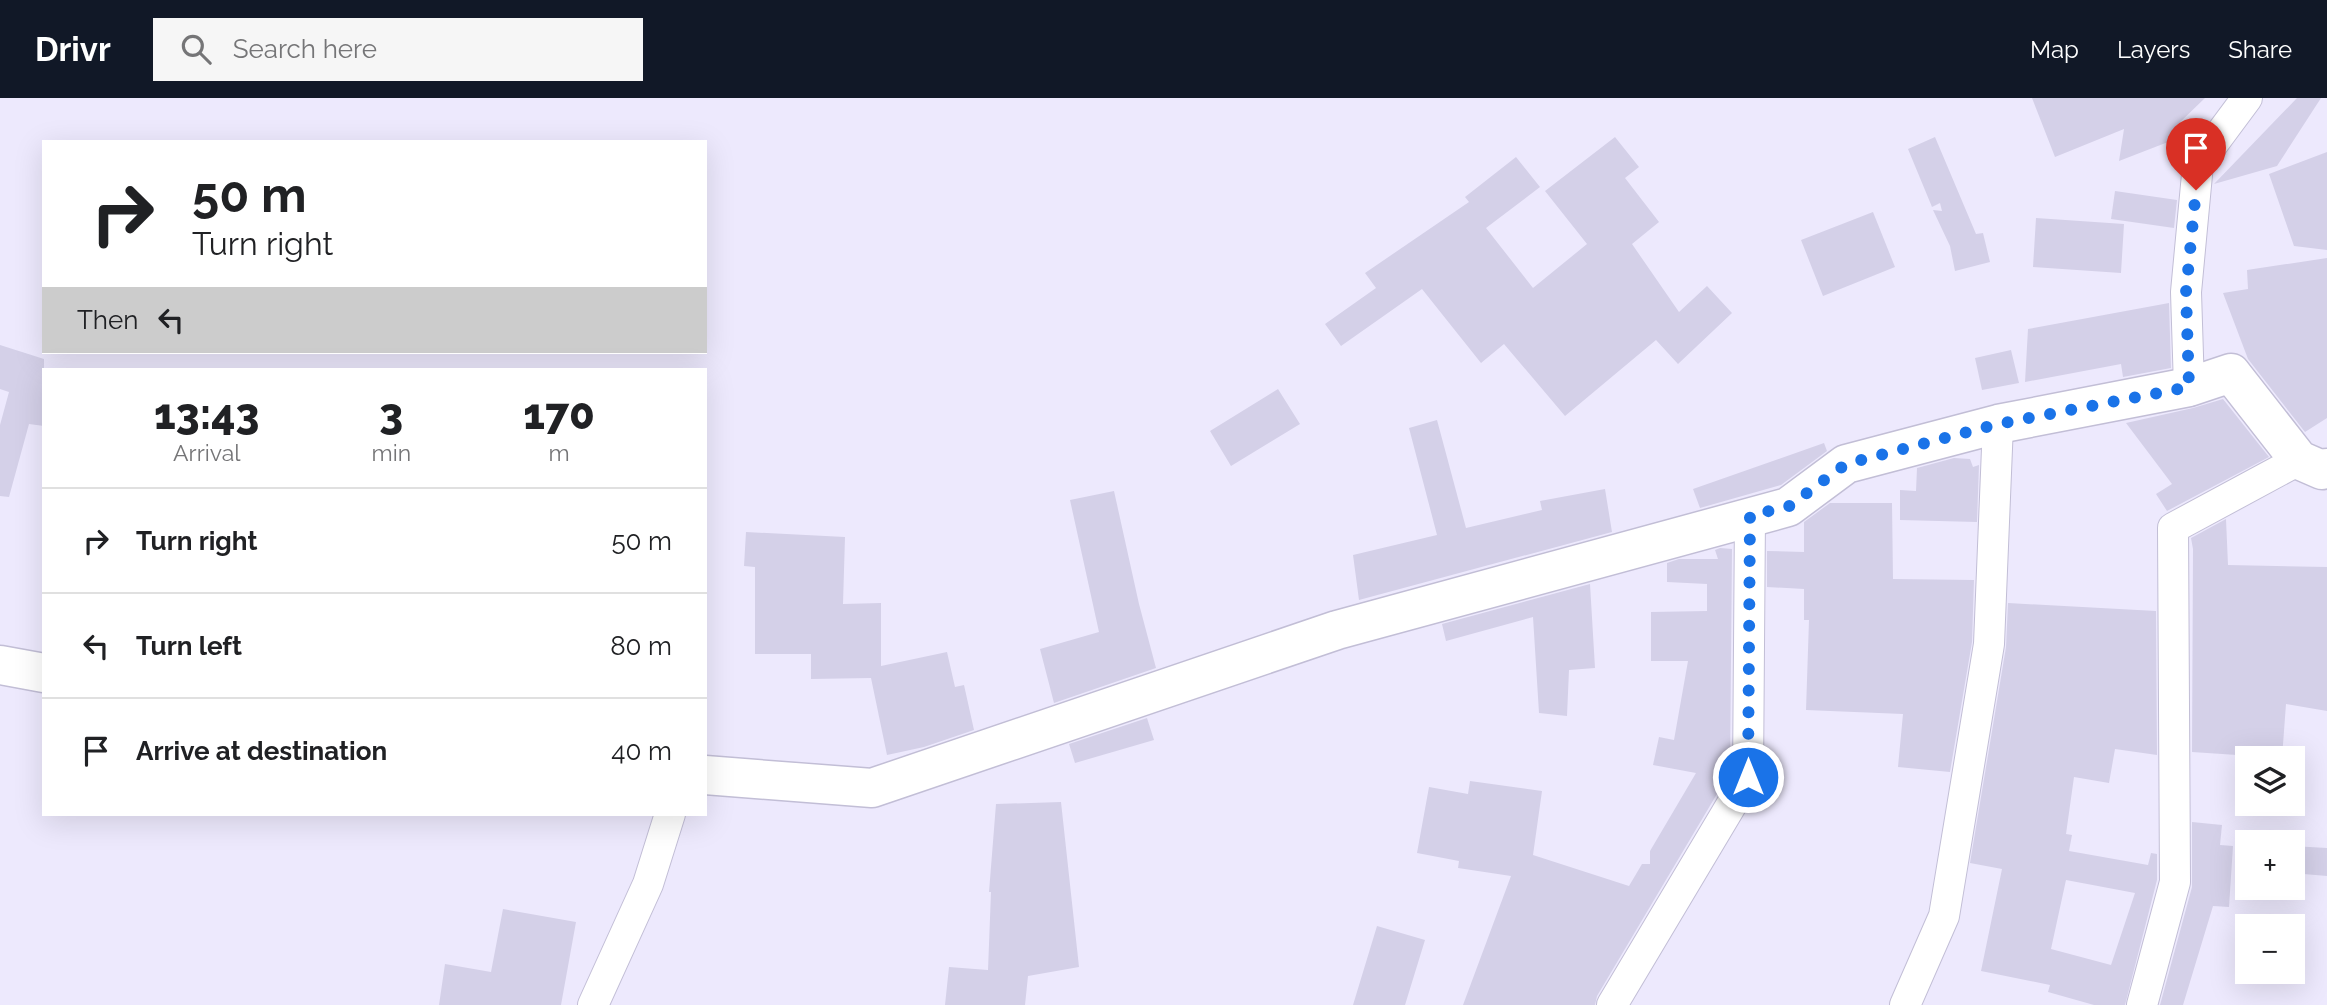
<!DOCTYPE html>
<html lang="en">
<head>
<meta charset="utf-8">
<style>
	body { margin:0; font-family:Raleway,sans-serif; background:#f6f6f6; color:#202124; height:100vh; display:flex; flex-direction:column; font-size:26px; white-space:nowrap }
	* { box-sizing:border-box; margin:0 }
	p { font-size:23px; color:#757577 }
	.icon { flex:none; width:38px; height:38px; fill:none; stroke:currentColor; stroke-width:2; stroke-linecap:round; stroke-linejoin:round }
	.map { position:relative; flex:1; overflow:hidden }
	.details { position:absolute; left:42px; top:270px; width:665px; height:448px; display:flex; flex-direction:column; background:#fff; border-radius:0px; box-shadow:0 7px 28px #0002 }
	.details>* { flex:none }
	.hud { position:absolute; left:42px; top:42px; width:665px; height:214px; border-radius:0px; box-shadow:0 7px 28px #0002; background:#fff; color:#202124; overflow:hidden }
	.buttons { position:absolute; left:2235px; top:648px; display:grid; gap:14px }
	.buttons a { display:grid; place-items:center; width:70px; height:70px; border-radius:0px; background:#fff; box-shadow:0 7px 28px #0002; font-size:35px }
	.pin { position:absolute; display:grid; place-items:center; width:60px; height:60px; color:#fff; margin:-72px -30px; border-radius:50% 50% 50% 0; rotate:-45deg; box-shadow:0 0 7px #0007 }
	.pin .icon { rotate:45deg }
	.me { position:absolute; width:77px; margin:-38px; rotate:0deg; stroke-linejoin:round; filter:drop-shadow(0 0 5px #0008) }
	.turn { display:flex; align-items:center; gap:24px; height:147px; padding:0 35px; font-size:32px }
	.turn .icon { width:91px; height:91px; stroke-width:2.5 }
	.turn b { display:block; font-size:49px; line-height:60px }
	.then { display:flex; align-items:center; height:66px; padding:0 35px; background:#0003; gap:14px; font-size:26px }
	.eta { display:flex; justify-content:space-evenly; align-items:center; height:119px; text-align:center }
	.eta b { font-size:42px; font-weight:800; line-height:49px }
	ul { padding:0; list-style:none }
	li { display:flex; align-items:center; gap:21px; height:105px; padding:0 35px; border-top:2px solid #e0e0e0 }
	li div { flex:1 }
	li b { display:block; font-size:26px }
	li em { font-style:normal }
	header { display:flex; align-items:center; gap:42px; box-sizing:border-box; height:98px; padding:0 35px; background:#111827; color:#fff }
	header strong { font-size:33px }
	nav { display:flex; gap:38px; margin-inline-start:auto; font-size:24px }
	.search { width:490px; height:63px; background:#f6f6f6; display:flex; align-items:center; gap:18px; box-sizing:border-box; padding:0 24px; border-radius:0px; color:#757577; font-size:26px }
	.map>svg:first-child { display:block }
	.building { fill:#d4d0e8; fill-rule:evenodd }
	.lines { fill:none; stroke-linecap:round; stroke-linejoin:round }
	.street-casing { stroke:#c2bed6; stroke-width:32 }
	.secondary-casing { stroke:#c2bed6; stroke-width:41 }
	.street { stroke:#fff; stroke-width:30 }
	.secondary { stroke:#fff; stroke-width:38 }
	.route { stroke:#1a73e8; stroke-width:12; stroke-dasharray:0 21.6 }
</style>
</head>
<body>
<header>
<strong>Drivr</strong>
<div class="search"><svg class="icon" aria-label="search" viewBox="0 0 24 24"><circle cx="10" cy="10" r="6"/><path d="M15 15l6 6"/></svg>Search here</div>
<nav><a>Map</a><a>Layers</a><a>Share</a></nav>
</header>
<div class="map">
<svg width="2327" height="907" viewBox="0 0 2327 907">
	<rect width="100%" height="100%" fill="#ede9fd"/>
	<path class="building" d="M2032,0H2205L2176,28L2181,39L2119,63L2124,31L2055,59Z
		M2297,0H2321L2277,68L2214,86Z
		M1615,39L1639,69L1625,80L1659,124L1632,146L1679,214L1707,188L1732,215L1678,266L1656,242L1565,318L1504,246L1481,265L1422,191L1341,248L1325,226L1376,190L1365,175L1469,104L1465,99L1516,59L1540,89L1486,130L1533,190L1587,146L1545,93Z
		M1935,39L1976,136L1983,135L1990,164L1955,173L1950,148L1933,112L1942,113L1940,105L1932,109L1908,51Z
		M2327,54V152L2294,148L2269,76Z
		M2115,93L2177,102L2174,130L2111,121Z
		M1873,114L1895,169L1823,198L1801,142Z
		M2036,120L2124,126L2121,175L2033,169Z
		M2327,160V320L2305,334L2248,261L2223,195L2248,191L2247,172Z
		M2169,205L2171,270L2123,279L2121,266L2025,284L2028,231Z
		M0,247L44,261V328L29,326L9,399L0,398V327L9,294L0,291Z
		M2011,252L2019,285L1982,292L1975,260Z
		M1278,291L1300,326L1231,368L1210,333Z
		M2223,301L2269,359L2167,413L2156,396L2172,386L2126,325L2193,310Z
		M1437,322L1466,430L1542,412L1540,403L1605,391L1612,434L1359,502L1353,457L1437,437L1409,330Z
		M1824,345L1827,353L1781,387L1700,410L1693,391Z
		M1954,360L1970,361L1973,369L1979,367L1977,424L1900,422V392L1916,393L1917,370Z
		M1114,393L1139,506L1156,570L1054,605L1040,551L1099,534L1070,402Z
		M1830,405H1892L1893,481L1974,482L1972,544L1950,674L1898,669L1903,616L1806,612L1809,522H1804V491L1767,489V453L1804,454V424Z
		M2226,421L2228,467L2327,469V613L2286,606L2282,660L2192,654L2193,451L2191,440Z
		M746,434L845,439L843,506L881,505V568L947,554L955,589L964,587L974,632L924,649L887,657L871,580L811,581V556H755V469L744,468Z
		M1720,450L1732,451L1730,674L1597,898L1595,907H1463L1511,778L1458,770L1459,763L1417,755L1429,689L1468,696L1470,683L1542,693L1533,757L1629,788L1642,766H1650V753L1696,675L1653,667L1659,639L1674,642L1688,563H1651V514L1707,513V486L1667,484V465L1679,461H1718L1715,452Z
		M1590,486L1595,570L1569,572L1567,618L1539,615L1533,519L1446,543L1442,526Z
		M2008,505L2156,513L2157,657L2115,651L2109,685L2074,679L2066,736L2072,737L2069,753L2148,767L2151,755L2157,756V782L2125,907H2094L2048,894L2050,887L1981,873L2002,771L1970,765L2006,549ZM2066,782L2135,795L2111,867L2051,851Z
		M1147,620L1154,642L1075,665L1069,646Z
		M1061,704L1079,869L1028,878L1025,907H945L949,869L988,872L991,794H989L996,706Z
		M2192,724L2222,727L2220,747L2233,748L2229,809L2213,808L2183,907H2160L2192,789Z
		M2292,748L2327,750V778L2292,775Z
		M503,811L576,824L561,907H439L445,866L491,874Z
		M1377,828L1425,842L1405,907H1353Z"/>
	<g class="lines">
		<defs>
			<path id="street" d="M2189,289L2186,194L2198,66L2247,0
				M593,907L648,786L670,716
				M1612,907L1748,679L1750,417
				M1905,907L1944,818L1989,546L1998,326
				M2142,907L2175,784L2173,430L2299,362"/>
			<path id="secondary" d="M0,567L44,575
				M705,677L872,690L1337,532L1788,409L1846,366L1998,326L2189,289L2231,275L2299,362L2322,372L2327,370"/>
		</defs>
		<use href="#street" class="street-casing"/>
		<use href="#secondary" class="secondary-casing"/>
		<use href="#street" class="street"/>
		<use href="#secondary" class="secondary"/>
	</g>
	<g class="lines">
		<path class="route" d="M1748,679L1750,417L1788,409L1846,366L1998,326L2189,289L2186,194L2196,92"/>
	</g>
</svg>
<div class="buttons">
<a><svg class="icon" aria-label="layers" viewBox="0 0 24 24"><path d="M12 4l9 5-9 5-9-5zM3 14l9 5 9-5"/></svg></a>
<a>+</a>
<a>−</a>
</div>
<div class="pin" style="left:2196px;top:92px;background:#d93025"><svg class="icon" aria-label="arrive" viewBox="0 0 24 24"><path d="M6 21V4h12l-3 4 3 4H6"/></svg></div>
<svg class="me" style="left:1748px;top:679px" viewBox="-20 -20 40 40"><circle r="17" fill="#1a73e8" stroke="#fff" stroke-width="3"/><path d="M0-11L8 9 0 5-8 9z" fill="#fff"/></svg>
<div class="hud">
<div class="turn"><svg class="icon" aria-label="right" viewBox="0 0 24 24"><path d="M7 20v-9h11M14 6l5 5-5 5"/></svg><div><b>50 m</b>Turn right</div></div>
<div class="then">Then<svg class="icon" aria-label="left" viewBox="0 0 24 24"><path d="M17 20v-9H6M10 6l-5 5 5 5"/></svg></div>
</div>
<section class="details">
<div class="eta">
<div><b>13:43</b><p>Arrival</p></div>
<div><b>3</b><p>min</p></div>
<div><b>170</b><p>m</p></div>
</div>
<ul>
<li><svg class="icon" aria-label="right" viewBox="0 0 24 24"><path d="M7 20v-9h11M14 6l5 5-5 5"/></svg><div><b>Turn right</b></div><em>50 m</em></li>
<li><svg class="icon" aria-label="left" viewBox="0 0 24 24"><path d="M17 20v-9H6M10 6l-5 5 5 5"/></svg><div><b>Turn left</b></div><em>80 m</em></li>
<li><svg class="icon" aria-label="arrive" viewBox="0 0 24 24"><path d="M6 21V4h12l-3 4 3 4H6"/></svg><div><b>Arrive at destination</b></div><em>40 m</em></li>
</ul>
</section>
</div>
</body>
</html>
